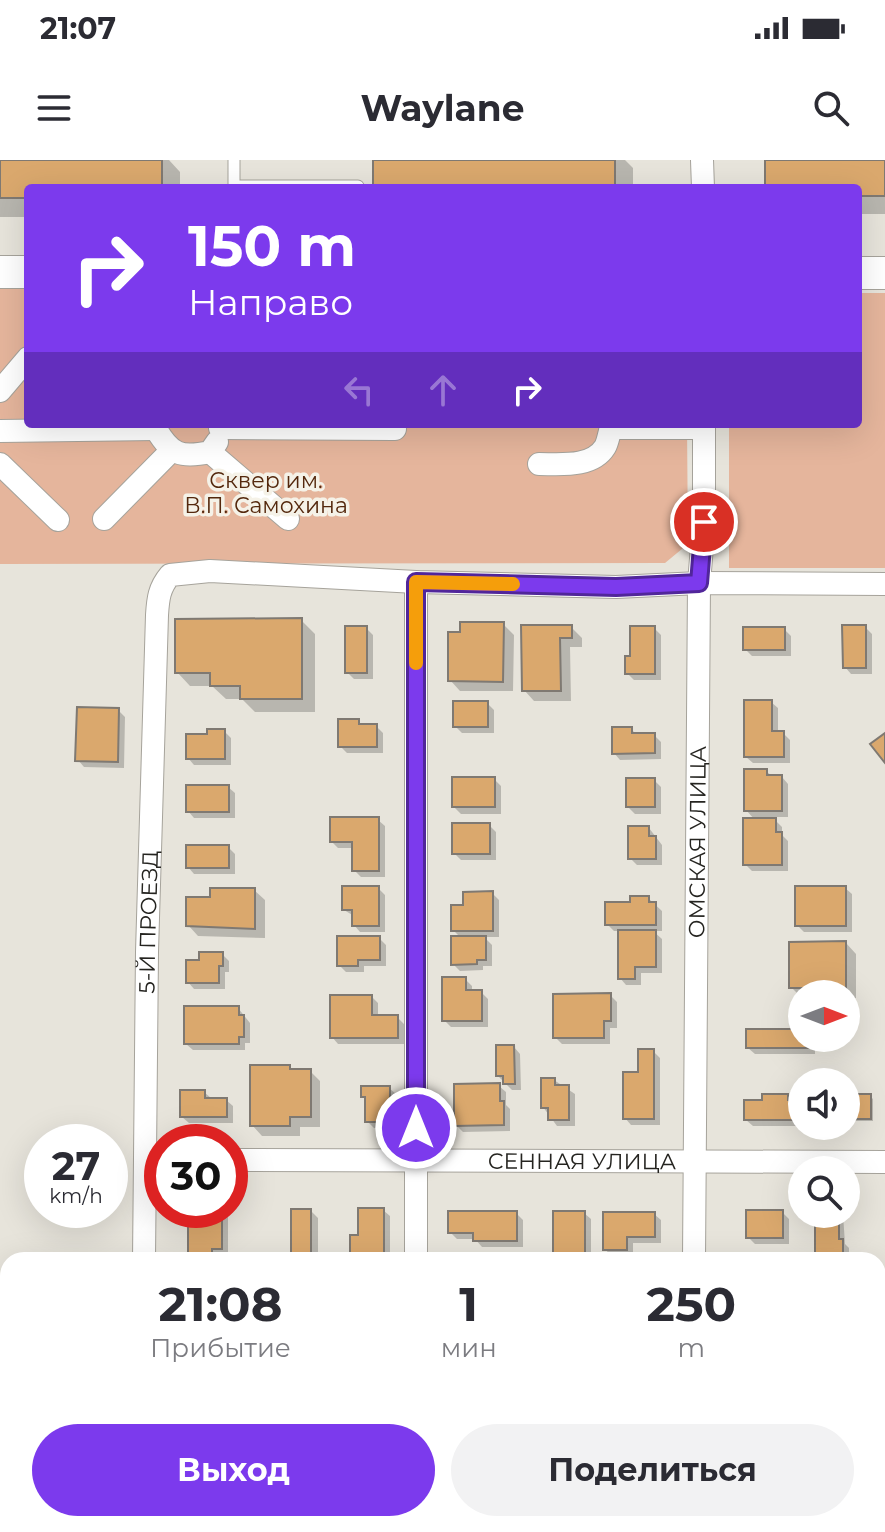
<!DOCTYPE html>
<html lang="ru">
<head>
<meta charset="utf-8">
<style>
	body { margin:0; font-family:Montserrat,sans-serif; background:#f2f2f3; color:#2b2b33; height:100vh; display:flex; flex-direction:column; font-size:30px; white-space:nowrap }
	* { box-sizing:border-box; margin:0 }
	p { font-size:26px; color:#7c7c81 }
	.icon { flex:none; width:44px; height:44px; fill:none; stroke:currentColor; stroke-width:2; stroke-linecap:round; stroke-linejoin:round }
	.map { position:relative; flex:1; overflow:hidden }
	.side { position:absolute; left:0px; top:1092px; width:886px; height:280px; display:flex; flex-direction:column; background:#fff; border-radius:24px 24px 0 0; box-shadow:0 8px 32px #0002 }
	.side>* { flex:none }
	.top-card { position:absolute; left:24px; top:24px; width:838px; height:244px; border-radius:8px; box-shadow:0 8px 32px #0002; background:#7c3aed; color:#fff; overflow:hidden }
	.needle { width:52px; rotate:90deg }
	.controls { position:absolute; left:788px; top:820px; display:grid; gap:16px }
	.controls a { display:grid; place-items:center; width:72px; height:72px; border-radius:50%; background:#fff; box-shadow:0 8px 32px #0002; font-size:40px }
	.speed { position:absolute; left:24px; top:964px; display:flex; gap:16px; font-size:40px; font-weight:700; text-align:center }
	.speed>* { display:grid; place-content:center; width:104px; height:104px; border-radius:50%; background:#fff; box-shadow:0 8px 32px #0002; line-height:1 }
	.speed small { font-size:20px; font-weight:400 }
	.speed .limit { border:12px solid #d22; background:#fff; color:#111 }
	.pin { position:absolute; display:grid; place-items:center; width:68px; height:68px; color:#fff; margin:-34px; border:4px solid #fff; border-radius:50%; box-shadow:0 2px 8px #0007 }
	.me { position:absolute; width:88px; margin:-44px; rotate:0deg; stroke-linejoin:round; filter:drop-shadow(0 0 6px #0008) }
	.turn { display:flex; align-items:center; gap:28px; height:168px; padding:0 32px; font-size:36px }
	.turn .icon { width:104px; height:104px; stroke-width:2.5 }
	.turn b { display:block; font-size:56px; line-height:68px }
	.lanes { display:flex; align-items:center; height:76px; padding:0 32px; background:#0003; justify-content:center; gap:40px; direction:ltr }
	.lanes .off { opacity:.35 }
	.eta { display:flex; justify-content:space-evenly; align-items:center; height:136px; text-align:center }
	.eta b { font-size:48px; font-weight:700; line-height:56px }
	.cta { display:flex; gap:16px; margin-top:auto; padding:16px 32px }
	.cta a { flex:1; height:92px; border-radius:48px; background:#7c3aed; color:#fff; font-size:32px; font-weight:700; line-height:92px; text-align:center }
	.cta a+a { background:#f2f2f3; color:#2b2b33 }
	.status { display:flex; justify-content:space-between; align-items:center; height:56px; padding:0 40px; background:#fff; direction:ltr }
	.status svg { height:22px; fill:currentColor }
	header { display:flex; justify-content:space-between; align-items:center; height:104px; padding:0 32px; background:#fff; font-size:36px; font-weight:700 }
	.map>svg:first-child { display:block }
	.green { fill:#e5b59c }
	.shadow { fill:#0003 }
	.building { fill:#daa86d; stroke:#7f7972; stroke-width:2 }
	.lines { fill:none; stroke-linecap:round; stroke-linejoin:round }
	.lane-casing { stroke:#a6a39b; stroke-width:13 }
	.street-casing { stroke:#a6a39b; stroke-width:24 }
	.secondary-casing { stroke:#a6a39b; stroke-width:34 }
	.lane { stroke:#fff; stroke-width:11 }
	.street { stroke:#fff; stroke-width:22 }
	.secondary { stroke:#fff; stroke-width:32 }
	.route-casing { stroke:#51269a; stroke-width:20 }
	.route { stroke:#7c3aed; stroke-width:14 }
	.slow { stroke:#f59e0b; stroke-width:14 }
	.labels { text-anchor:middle; stroke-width:7; stroke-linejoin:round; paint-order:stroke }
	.park-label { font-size:22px; fill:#54280d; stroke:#f5f2e8 }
	.street-label { font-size:22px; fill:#252420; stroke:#f5f2e8 }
</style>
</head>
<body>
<div class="status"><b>21:07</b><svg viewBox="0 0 49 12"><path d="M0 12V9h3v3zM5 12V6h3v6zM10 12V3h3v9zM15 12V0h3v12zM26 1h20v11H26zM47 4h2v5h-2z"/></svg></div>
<header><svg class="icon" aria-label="menu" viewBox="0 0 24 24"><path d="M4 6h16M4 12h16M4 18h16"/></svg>Waylane<svg class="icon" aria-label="search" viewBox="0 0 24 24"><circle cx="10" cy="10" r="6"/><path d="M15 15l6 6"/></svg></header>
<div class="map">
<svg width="885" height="1372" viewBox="0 0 885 1372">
	<rect width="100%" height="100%" fill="#e7e4db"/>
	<path class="green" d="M0,128H28V264H687L688,384L665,403L0,404Z
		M858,133H885V408H729V264H858Z"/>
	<path class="shadow" d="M0,0H169L180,12V28H28V57H0Z
		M375,0H625L633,8V28H375Z
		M767,0H885V54H858V28H767Z
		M301,460L315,474V552H255L242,539H226L212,526H190L177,512Z
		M503,464L514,475L513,531H460L450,520L462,474Z
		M523,467H571L582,478V487H570L571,541H534L524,530Z
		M865,467L872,474V514H851L845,507Z
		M366,468L373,475V519H354L347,512Z
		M654,468L661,475V520H634L627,513Z
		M784,469L791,476V496H752L745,489Z
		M771,542L778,548V573H783L790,580V603H753L746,597Z
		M487,543L494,550V573H462L455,566Z
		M118,550L125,557L124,608L84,607L78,600Z
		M358,561L362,566H376L383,573V593H347L340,586Z
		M631,569L637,575H654L661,582V599L620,600L614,593Z
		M224,571L231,578V605H194L188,598L209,576Z
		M766,611L773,617H782L788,624V657H772L782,667V675L788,681V711H752L745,704L755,660L746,650Z
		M494,619L501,626V654H461L454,647Z
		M654,620L661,627V654H635L628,647Z
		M228,627L235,633V658H194L188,651Z
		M378,660L385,666V717H361L354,710V688H338L332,682Z
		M489,665L496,672V700H461L454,693Z
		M649,668L662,685V705H637L630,698Z
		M228,687L235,694V714H194L188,707Z
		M378,728L385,735V772H360L354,765V756L344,750Z
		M845,728L852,734V772H804L797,765Z
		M254,730L265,740V778L198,776L188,765L212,739Z
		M492,733L499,740V777H484L492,785V806H483V810L460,811L453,804L461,778L453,770L465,747Z
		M648,738L662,751V771H653L662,779V813H641V825H626L620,818V771H614L607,764L632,744Z
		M379,778L386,785V806H364V812H346L339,805Z
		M846,783L856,794V838H846V834H802V838L791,827Z
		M222,794L229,801V812H225V829H194L188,822L201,802Z
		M465,819L472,826V832H481L488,839V867H451L444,860Z
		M610,835L617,842V868H610V884H562L555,877Z
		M372,837L378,843V857H397L404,864V884H338L332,877Z
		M238,848L250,863V883H245V890H193L186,884Z
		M802,871V878H815V894H755L748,888Z
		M514,887L520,894L521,930H512L498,916Z
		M653,891L660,898V965H631L625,958L640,914Z
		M289,907L294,911H310L320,921V967H300V976H262L252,965Z
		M554,920L575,934V966H557L543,947Z
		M499,926L506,932V945L510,949V971L463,972L456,965Z
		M389,928L396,934V968H374L367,961V940L363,936Z
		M204,932L211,938L226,940L233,946V963H189L182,957Z
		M787,936L793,942H802V966H830H753L746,960L764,942Z
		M870,936L873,939V961H853L850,959Z
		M190,1050H221L228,1057V1095H218V1100H195L190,1095Z
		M383,1050L390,1056V1100H356L352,1095L360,1077Z
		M311,1051L318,1058V1100H293Z
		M782,1052L789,1059V1084H755L748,1077Z
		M516,1053L523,1060V1087H482L475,1079H457L450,1072Z
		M584,1053L591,1059V1100H556Z
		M654,1054L661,1060V1083H633V1096H611L605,1089Z
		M817,1054H843L845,1084L849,1088V1095H859L865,1100H817Z
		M878,1256H885V1280L878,1278Z
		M451,1364H493L498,1372H451Z"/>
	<path class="building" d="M0,0H162V28H28V38H0Z
		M373,0H615V28H373Z
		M765,0H885V36H858V28H765Z
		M302,458V539H240V526H210V513H175V459Z
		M460,462H504L503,522L448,521V472H460Z
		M521,465H572V478H560L561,531H522Z
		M842,465H866V508H843Z
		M345,466H367V513H345Z
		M630,466H655V514H625V496H630Z
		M743,467H785V490H743Z
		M744,540H772V571H784V597H744Z
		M453,541H488V567H453Z
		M77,547L119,548L118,602L75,601Z
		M338,559H359V564H377V587H338Z
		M612,567H632V573H655V593L612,594Z
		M207,569H225V599H186V574H207Z
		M885,573V603L870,584Z
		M744,609H767V615H782V651H744Z
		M452,617H495V647H452Z
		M626,618H655V647H626Z
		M186,625H229V652H186Z
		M330,657H379V711H352V682H330Z
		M743,658H776V672H782V705H743Z
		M452,663H490V694H452Z
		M628,666H649V676H656V699H628Z
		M186,685H229V708H186Z
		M342,726H379V766H352V750H342Z
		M795,726H846V766H795Z
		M210,728H255V769L186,766V737H210Z
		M493,731V771H451V745H463V732Z
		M630,736H649V742H656V765H605V742H630Z
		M618,770H656V807H635V819H618Z
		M337,776H380V800H358V806H337Z
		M451,776H486V800H477V804L451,805Z
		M846,781V828H789V782Z
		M199,792H223V806H219V823H186V800H199Z
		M442,817H466V830H482V861H442Z
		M611,833V861H604V878H553V834Z
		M330,835H372V855H398V878H330Z
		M184,846H239V855H244V877H239V884H184Z
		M746,869H802V878H809V888H746Z
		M496,885H514L515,924H503V916H496Z
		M638,889H654V959H623V912H638Z
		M250,905H290V909H311V957H290V966H250Z
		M541,918H555V925H569V960H548V948H541Z
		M500,923V941H504V965L454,966V924Z
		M361,926H390V962H365V937H361Z
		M180,930H205V938H227V957H180Z
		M762,934H788V940H802V960H744V940H762Z
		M848,934H871V959H848Z
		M358,1048H384V1096H350V1075H358Z
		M291,1049H311V1100H291Z
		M188,1050H222V1089H212V1096H188Z
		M746,1050H783V1078H746Z
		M448,1051H517V1081H473V1073H448Z
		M553,1051H585V1100H553Z
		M603,1052H655V1077H627V1090H603Z
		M815,1054H839V1079H843V1093H860V1100H815Z
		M885,1187V1214L878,1208V1194Z
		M878,1254H885V1274H878Z
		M884,1322L885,1356H879V1331H884Z
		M332,1364H358V1372H369H319H332Z
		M449,1364H488V1371L499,1372H449Z
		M635,1367H656V1372H635Z"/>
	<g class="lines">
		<defs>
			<path id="lane" d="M234,26H358V28
				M234,28V0"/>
			<g id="street">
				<path d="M702,0L703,28"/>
				<path d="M0,231L28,198"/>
				<path d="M610,264L611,268H697"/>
				<path d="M220,268L395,269"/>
				<path d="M156,269C171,295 181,298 210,292L217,282"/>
				<path d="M0,271L156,269"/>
				<path d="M210,292L288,359"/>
				<path d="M0,304L58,360"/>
				<path d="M539,304C560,304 592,308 605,287C608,282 609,273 611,268"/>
				<path d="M104,359L172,290"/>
				<path d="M416,422V1100"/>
				<path id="s1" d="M230,1000L885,1002"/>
				<path id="s2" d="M144,1100L147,792L157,455C158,439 159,428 170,415L210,411L416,422L616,427L699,423L885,424"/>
				<path id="s3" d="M694,1100L699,423L704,362V264"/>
				<path d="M146,1364V1372"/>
				<path d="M415,1372V1364"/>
				<path d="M692,1372V1364"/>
			</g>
			<path id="secondary" d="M0,112H28
				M858,113H885"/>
		</defs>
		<use href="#lane" class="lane-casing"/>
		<use href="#street" class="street-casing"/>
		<use href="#secondary" class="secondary-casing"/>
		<use href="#lane" class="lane"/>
		<use href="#street" class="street"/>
		<use href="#secondary" class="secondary"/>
	</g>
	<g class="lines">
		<defs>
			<path id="route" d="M416,968V422L616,427L699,423L704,362"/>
		</defs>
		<use href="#route" class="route-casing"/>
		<use href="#route" class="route"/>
		<path class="slow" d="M416,503V422L513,424"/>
	</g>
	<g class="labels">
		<g class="park-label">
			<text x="266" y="328">Сквер им.<tspan x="266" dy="25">В.П. Самохина</tspan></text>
		</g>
		<g class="street-label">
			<text dy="8" stroke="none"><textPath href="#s3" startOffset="418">ОМСКАЯ УЛИЦА</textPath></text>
			<text dy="8" stroke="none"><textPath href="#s2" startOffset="338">5-Й ПРОЕЗД</textPath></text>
			<text dy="8" stroke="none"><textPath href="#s1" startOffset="352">СЕННАЯ УЛИЦА</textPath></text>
		</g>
	</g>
</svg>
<div class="controls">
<a><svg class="needle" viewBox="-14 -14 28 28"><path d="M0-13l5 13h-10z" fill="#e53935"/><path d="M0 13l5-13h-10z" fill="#7c7c81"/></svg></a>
<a><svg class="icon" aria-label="sound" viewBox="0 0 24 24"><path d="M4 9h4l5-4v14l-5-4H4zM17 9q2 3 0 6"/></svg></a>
<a><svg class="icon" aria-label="search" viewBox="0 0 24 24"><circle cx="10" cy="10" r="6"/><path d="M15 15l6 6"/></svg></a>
</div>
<div class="speed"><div>27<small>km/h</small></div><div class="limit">30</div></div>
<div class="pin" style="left:704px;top:362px;background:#d93025"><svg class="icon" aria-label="arrive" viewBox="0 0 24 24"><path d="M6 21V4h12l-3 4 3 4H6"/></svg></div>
<svg class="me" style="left:416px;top:968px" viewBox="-20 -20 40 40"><circle r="17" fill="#7c3aed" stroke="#fff" stroke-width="3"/><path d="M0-11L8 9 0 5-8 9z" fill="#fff"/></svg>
<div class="top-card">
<div class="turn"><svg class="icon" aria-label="right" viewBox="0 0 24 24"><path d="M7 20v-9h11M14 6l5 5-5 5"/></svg><div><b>150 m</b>Направо</div></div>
<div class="lanes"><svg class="icon off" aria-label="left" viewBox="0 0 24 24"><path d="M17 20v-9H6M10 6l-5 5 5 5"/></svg><svg class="icon off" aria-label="ahead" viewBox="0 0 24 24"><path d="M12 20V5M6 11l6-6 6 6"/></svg><svg class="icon" aria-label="right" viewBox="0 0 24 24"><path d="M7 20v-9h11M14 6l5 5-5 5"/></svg></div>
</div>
<section class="side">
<div class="eta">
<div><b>21:08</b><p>Прибытие</p></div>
<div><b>1</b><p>мин</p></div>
<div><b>250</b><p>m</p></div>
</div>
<div class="cta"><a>Выход</a><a>Поделиться</a></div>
</section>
</div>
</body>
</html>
